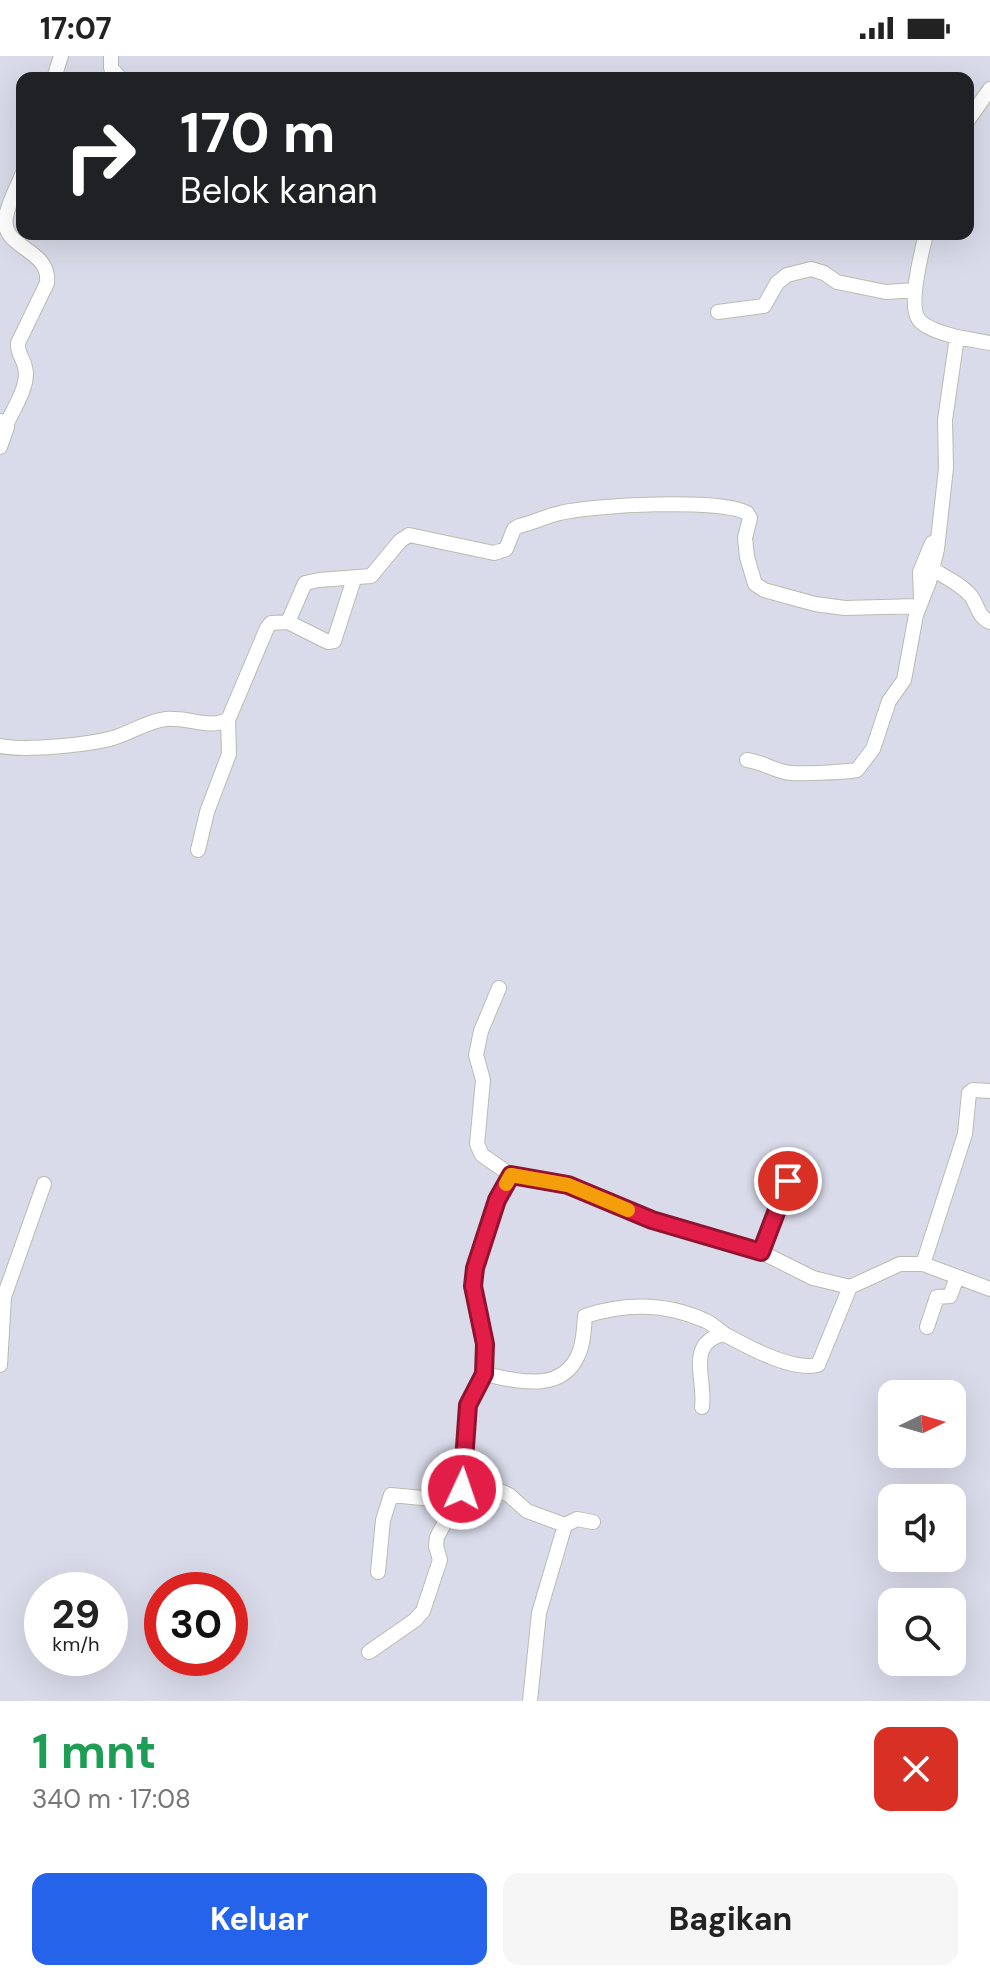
<!DOCTYPE html>
<html lang="id">
<head>
<meta charset="utf-8">
<style>
	body { margin:0; font-family:"DM Sans",sans-serif; background:#f6f6f6; color:#222; height:100vh; display:flex; flex-direction:column; font-size:30px; white-space:nowrap }
	* { box-sizing:border-box; margin:0 }
	p { font-size:26px; color:#767676 }
	.icon { flex:none; width:44px; height:44px; fill:none; stroke:currentColor; stroke-width:2; stroke-linecap:round; stroke-linejoin:round }
	.map { position:relative; height:1645px; overflow:hidden }
	.drawer { display:flex; flex-direction:column; background:#fff; flex:1 }
	.drawer>* { flex:none }
	.top-card { position:absolute; left:16px; top:16px; width:958px; height:168px; border-radius:16px; box-shadow:0 8px 32px #0002; background:#202124; color:#fff; overflow:hidden }
	.needle { width:52px; rotate:85deg }
	.tools { position:absolute; left:878px; top:1324px; display:grid; gap:16px }
	.tools a { display:grid; place-items:center; width:88px; height:88px; border-radius:16px; background:#fff; box-shadow:0 8px 32px #0002; font-size:40px }
	.speed { position:absolute; left:24px; top:1516px; display:flex; gap:16px; font-size:40px; font-weight:700; text-align:center }
	.speed>* { display:grid; place-content:center; width:104px; height:104px; border-radius:50%; background:#fff; box-shadow:0 8px 32px #0002; line-height:1 }
	.speed small { font-size:20px; font-weight:400 }
	.speed .limit { border:12px solid #d22; background:#fff; color:#111 }
	.pin { position:absolute; display:grid; place-items:center; width:68px; height:68px; color:#fff; margin:-34px; border:4px solid #fff; border-radius:50%; box-shadow:0 2px 8px #0007 }
	.me { position:absolute; width:88px; margin:-44px; rotate:3deg; stroke-linejoin:round; filter:drop-shadow(0 0 6px #0008) }
	.turn { display:flex; align-items:center; gap:28px; height:168px; padding:0 32px; font-size:36px }
	.turn .icon { width:104px; height:104px; stroke-width:2.5 }
	.turn b { display:block; font-size:56px; line-height:68px }
	.round { display:grid; place-items:center; flex:none; width:84px; height:84px; border-radius:16px; background:#f6f6f6 }
	.headline { display:flex; align-items:center; justify-content:space-between; height:136px; padding:0 32px }
	h1 { font-size:48px; font-weight:700; line-height:60px; color:#1e9e55 }
	.primary-button { display:flex; gap:16px; margin-top:auto; padding:16px 32px }
	.primary-button a { flex:1; height:92px; border-radius:16px; background:#2563eb; color:#fff; font-size:32px; font-weight:700; line-height:92px; text-align:center }
	.primary-button a+a { background:#f6f6f6; color:#222 }
	.status { display:flex; justify-content:space-between; align-items:center; height:56px; padding:0 40px; background:#fff; direction:ltr }
	.status svg { height:22px; fill:currentColor }
	.map>svg:first-child { display:block }
	.lines { fill:none; stroke-linecap:round; stroke-linejoin:round }
	.minor-casing { stroke:#b9bcae; stroke-width:16 }
	.minor { stroke:#fff; stroke-width:14 }
	.route-casing { stroke:#92132f; stroke-width:20 }
	.route { stroke:#e11d48; stroke-width:14 }
	.slow { stroke:#f59e0b; stroke-width:14 }
</style>
</head>
<body>
<div class="status"><b>17:07</b><svg viewBox="0 0 49 12"><path d="M0 12V9h3v3zM5 12V6h3v6zM10 12V3h3v9zM15 12V0h3v12zM26 1h20v11H26zM47 4h2v5h-2z"/></svg></div>
<div class="map">
<svg width="990" height="1645" viewBox="0 0 990 1645">
	<rect width="100%" height="100%" fill="#dadbea"/>
	<g class="lines">
		<defs>
			<path id="minor" d="M111,0V12L120,22
				M54,22L61,0
				M968,64L990,33
				M718,256L764,250L777,227L787,219L811,213L824,217L837,226L886,236L915,234
				M957,281L990,287
				M7,367C14,352 30,328 25,311C23,302 17,297 18,287L47,227C51,192 0,193 6,161C8,147 17,132 22,119
				M0,391L7,371V367L0,365
				M932,513C945,521 961,528 971,540C978,550 978,561 990,566
				M921,543L920,516L932,487
				M288,566L328,586L334,585L354,523
				M0,690C26,695 87,689 113,682C131,677 147,665 166,663C188,661 208,673 228,664L267,572L271,567L288,566L305,527L319,524L371,520L400,485L409,479L494,497L506,493L514,473L519,470C533,467 546,460 560,457C593,449 721,442 747,457L750,462L745,482L747,501L755,528L764,534L815,548L845,552L919,550
				M747,704C762,706 771,713 785,716C796,719 844,716 857,714L873,693L889,645L904,624L916,559L929,526L937,493L946,412L945,364L957,281C945,278 930,274 921,266C906,254 922,195 926,178
				M198,794L207,756L229,698L228,664
				M499,932L481,975L476,999L483,1024L477,1088L482,1099L511,1119L568,1129L652,1164L761,1196L813,1222L850,1231
				M761,1196L788,1125
				M923,1208L965,1078L969,1037L973,1034L990,1035
				M0,1244L4,1241L44,1128
				M927,1271L937,1241L950,1240L957,1221
				M0,1309L4,1241
				M484,1318C517,1325 563,1338 579,1297C584,1286 584,1271 585,1260C625,1247 667,1247 706,1265C713,1268 719,1275 726,1279C750,1292 792,1315 818,1309L850,1231L900,1208H923L990,1233
				M702,1351C706,1323 685,1287 724,1278
				M464,1419L509,1439L527,1455L565,1469L577,1463L593,1466
				M378,1516L383,1464L391,1439L453,1445
				M369,1596L415,1564L423,1555L440,1504L436,1490L437,1481L451,1455L453,1445L462,1433L468,1349L484,1318L485,1288L473,1230L475,1212L497,1144L511,1119
				M530,1645L539,1557L565,1469"/>
		</defs>
		<use href="#minor" class="minor-casing"/>
		<use href="#minor" class="minor"/>
	</g>
	<g class="lines">
		<defs>
			<path id="route" d="M462,1433L468,1349L484,1318L485,1288L473,1230L475,1212L497,1144L511,1119L568,1129L652,1164L761,1196L788,1125"/>
		</defs>
		<use href="#route" class="route-casing"/>
		<use href="#route" class="route"/>
		<path class="slow" d="M506,1128L511,1119L568,1129L628,1154"/>
	</g>
</svg>
<div class="tools">
<a><svg class="needle" viewBox="-14 -14 28 28"><path d="M0-13l5 13h-10z" fill="#e53935"/><path d="M0 13l5-13h-10z" fill="#767676"/></svg></a>
<a><svg class="icon" aria-label="sound" viewBox="0 0 24 24"><path d="M4 9h4l5-4v14l-5-4H4zM17 9q2 3 0 6"/></svg></a>
<a><svg class="icon" aria-label="search" viewBox="0 0 24 24"><circle cx="10" cy="10" r="6"/><path d="M15 15l6 6"/></svg></a>
</div>
<div class="speed"><div>29<small>km/h</small></div><div class="limit">30</div></div>
<div class="pin" style="left:788px;top:1125px;background:#d93025"><svg class="icon" aria-label="arrive" viewBox="0 0 24 24"><path d="M6 21V4h12l-3 4 3 4H6"/></svg></div>
<svg class="me" style="left:462px;top:1433px" viewBox="-20 -20 40 40"><circle r="17" fill="#e11d48" stroke="#fff" stroke-width="3"/><path d="M0-11L8 9 0 5-8 9z" fill="#fff"/></svg>
<div class="top-card">
<div class="turn"><svg class="icon" aria-label="right" viewBox="0 0 24 24"><path d="M7 20v-9h11M14 6l5 5-5 5"/></svg><div><b>170 m</b>Belok kanan</div></div>
</div>
</div>
<section class="drawer">
<div class="headline"><div><h1>1 mnt</h1><p>340 m · 17:08</p></div><a class="round" style="background:#d93025;color:#fff"><svg class="icon" aria-label="close" viewBox="0 0 24 24"><path d="M6 6l12 12M18 6L6 18"/></svg></a></div>
<div class="primary-button"><a>Keluar</a><a>Bagikan</a></div>
</section>
</body>
</html>
